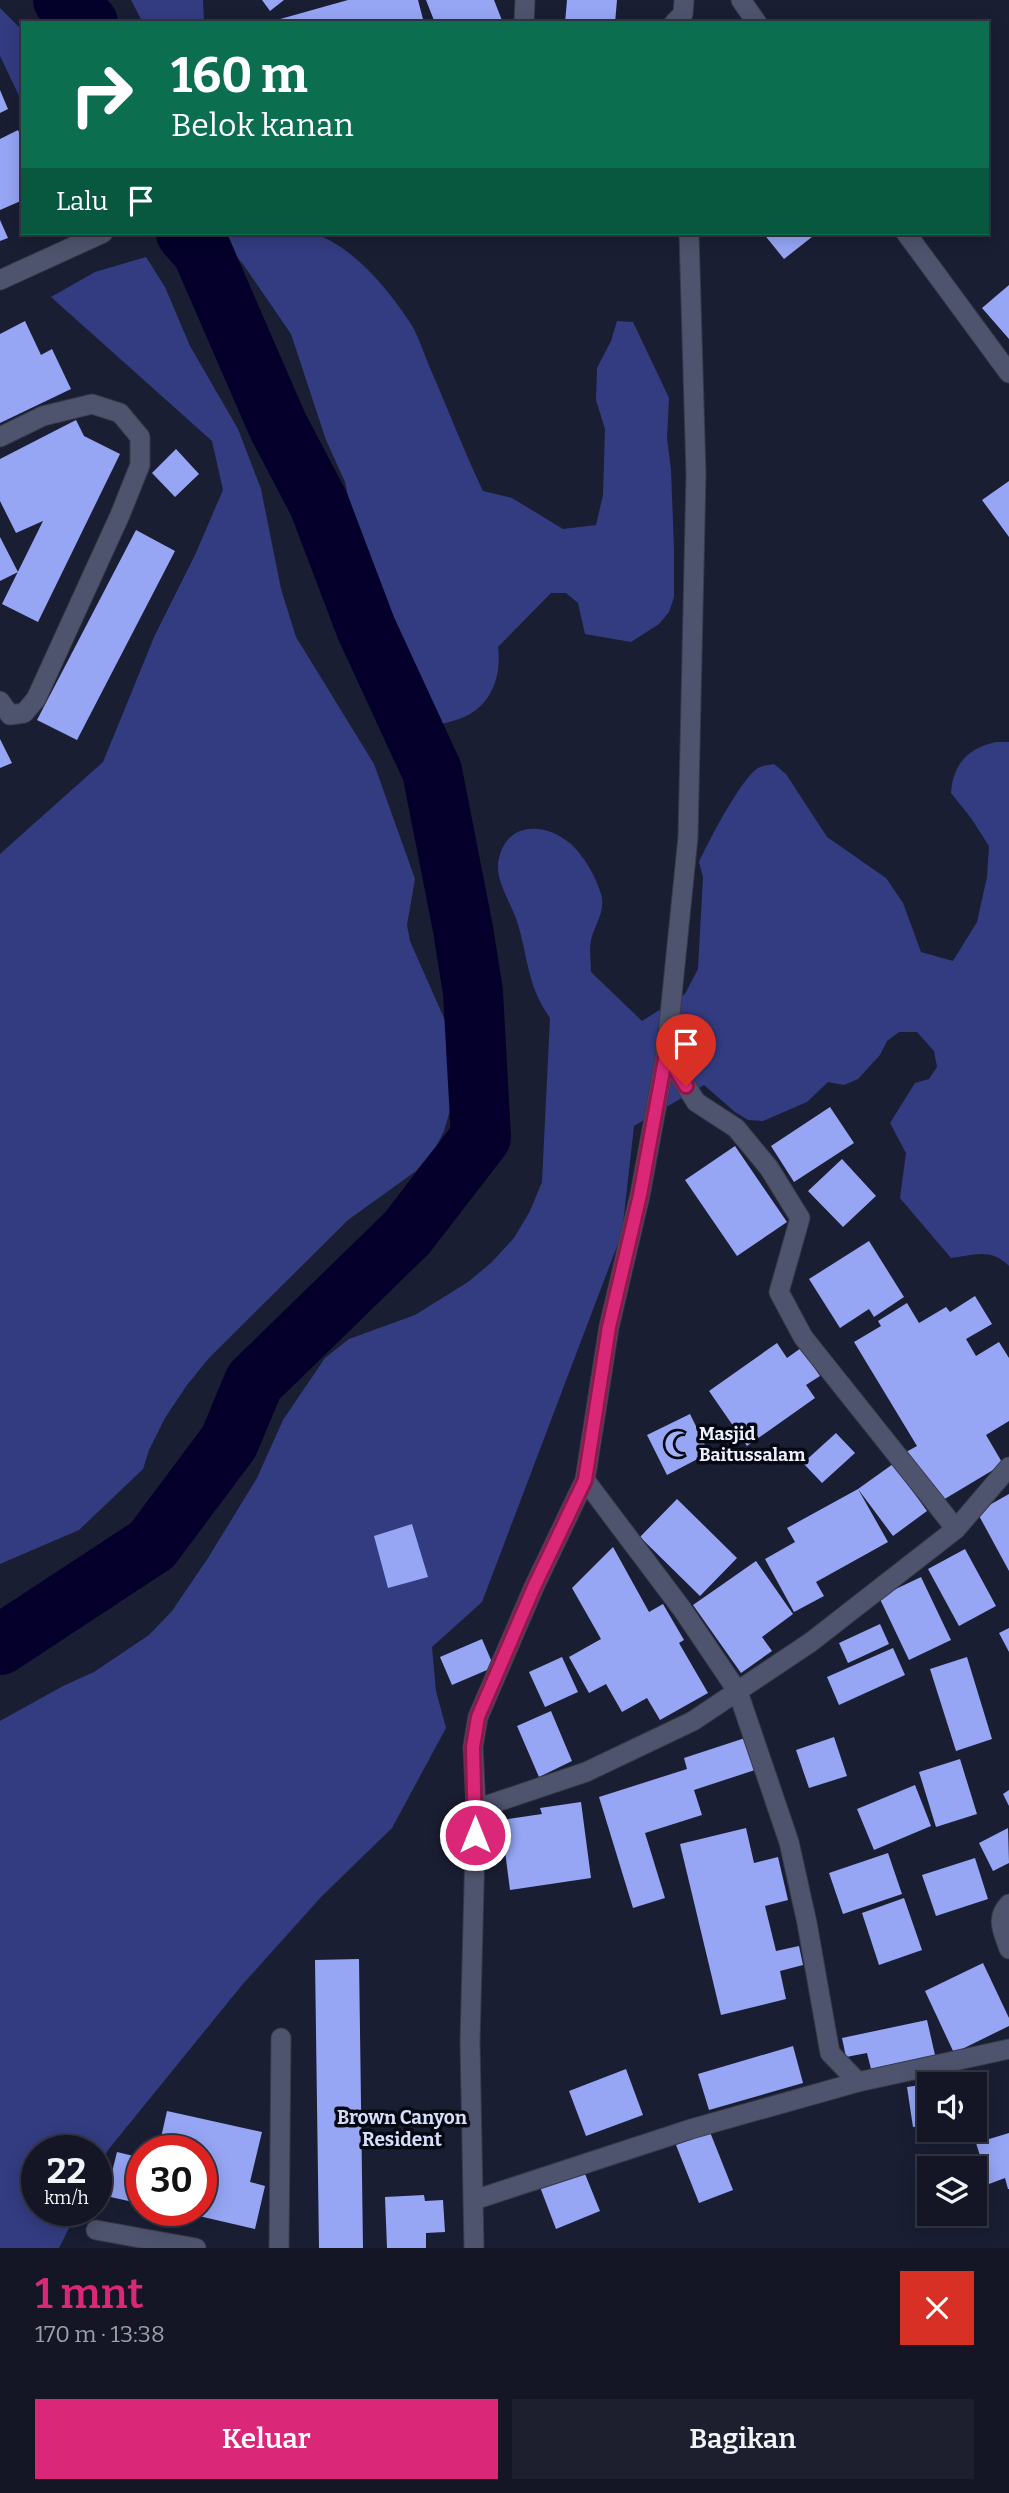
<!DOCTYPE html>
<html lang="id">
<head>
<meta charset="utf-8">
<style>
	body { margin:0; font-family:Bitter,serif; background:#1d1f2e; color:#f1f3f6; height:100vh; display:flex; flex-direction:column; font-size:26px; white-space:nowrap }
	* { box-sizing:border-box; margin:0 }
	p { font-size:23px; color:#9d9fa7 }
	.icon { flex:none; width:38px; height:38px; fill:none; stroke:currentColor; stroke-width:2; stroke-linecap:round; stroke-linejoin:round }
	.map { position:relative; height:2248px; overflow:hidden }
	.drawer { display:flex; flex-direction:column; background:#141626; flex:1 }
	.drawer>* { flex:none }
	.top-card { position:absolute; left:21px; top:21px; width:968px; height:214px; border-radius:0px; box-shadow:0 4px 18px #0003,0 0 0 2px #333543; background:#0b6e4f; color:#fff; overflow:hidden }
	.fabs { position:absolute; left:917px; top:2072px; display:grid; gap:14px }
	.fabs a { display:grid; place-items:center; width:70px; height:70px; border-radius:0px; background:#141626; box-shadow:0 4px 18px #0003,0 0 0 2px #333543; font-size:35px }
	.speed { position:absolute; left:21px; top:2135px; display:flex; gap:14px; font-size:35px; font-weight:700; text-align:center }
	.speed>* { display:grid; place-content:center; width:91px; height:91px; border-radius:50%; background:#141626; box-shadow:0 4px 18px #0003,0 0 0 2px #333543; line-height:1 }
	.speed small { font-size:18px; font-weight:400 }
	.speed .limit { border:10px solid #d22; background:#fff; color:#111 }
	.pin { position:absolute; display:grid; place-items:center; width:60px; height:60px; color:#fff; margin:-72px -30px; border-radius:50% 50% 50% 0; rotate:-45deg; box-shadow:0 0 7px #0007 }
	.pin .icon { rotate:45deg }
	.me { position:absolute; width:77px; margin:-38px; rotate:0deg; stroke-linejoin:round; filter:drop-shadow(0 0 5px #0008) }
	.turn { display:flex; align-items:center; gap:24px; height:147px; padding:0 35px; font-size:32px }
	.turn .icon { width:91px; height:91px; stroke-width:2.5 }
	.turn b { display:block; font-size:49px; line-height:60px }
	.then { display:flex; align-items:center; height:66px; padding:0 35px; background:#0003; gap:14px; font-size:26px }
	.round { display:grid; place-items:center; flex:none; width:74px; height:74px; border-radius:0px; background:#1d1f2e }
	.overview { display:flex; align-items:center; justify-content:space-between; height:119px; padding:0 35px }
	h1 { font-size:42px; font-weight:600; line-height:52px; color:#db2777 }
	.primary-button { display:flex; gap:14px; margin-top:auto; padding:14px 35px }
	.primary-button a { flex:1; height:80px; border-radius:0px; background:#db2777; color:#fff; font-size:28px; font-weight:600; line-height:80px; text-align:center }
	.primary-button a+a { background:#1d1f2e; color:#f1f3f6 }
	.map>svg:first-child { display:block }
	.forest { fill:#333c81 }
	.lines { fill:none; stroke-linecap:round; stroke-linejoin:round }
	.river { stroke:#04002b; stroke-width:60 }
	.building { fill:#96a6f5 }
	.minor-casing { stroke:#383a4c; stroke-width:21 }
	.minor { stroke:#4e546d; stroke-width:19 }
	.route-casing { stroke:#8e194d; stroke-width:18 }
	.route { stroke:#db2777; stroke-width:12 }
	.labels { text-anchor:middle; stroke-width:7; stroke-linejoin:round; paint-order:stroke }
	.poi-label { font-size:18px; font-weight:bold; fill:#ebeffe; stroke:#070912; text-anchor:start }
	.neighbourhood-label { font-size:19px; font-weight:bold; fill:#d7defc; stroke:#070912 }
</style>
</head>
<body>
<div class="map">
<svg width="1009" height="2248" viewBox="0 0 1009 2248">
	<rect width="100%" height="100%" fill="#1a1e33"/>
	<path class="forest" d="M131,0H203L204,23H143Z
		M0,8L23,31V104L0,56Z
		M218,233H310C350,242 389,290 411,324C419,337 424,354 430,368C448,409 464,451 483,491L512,498L563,529L596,525L603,495L605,429L596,400L597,368L611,341L617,321L633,322L669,398L667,438L671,470L674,549V597L669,612L659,624L631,642L585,634L578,603L566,593H551L498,647C501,671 495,697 473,712C464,719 447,722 436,726L377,607L373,591L370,560L352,514L345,482L326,440L291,334L245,267Z
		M146,257L165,287L190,346L238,429L261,489L281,589L296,637L374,764L415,879L407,925L410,941L447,1025L457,1086L444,1131L436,1147L416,1171L348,1220L209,1358L187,1385L165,1418L149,1450L143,1469L79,1530L0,1564V854L103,762L155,635L195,555L223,490L212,441L51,297L95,272Z
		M996,742H1009V1266C991,1248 974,1255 951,1258L900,1198L906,1153L890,1123L915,1083L929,1079L937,1067L934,1051L917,1032H899L887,1041L880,1055L858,1079L844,1085L828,1082L807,1102L763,1121L748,1120L735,1112L704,1085L634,1126L622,1233L482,1602L432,1647L436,1691L446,1728L392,1828L321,1897L242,1985L108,2150L96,2173V2151H37V2210H78L59,2248H0V1721L63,1686L94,1672L149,1635L172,1611L208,1558L257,1478L283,1420L325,1358L349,1339L415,1315L468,1282L492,1262L514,1238L530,1211L542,1182L550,1018C528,986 529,964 519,928C514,906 493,881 499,858C508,820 547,823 571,844C584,856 596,877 601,894C606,911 595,924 591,940C589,950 591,962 591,972L642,1021L685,994L698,969L703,877L699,862C709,841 740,780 758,768C763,765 769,765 774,764L786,774L827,837L886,878L903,903L921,952L953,961L977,922L987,877L989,846L971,818L951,793C953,764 968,748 996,742Z"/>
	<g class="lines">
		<path class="river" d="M63,0L88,23
			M0,1645L152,1545L229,1442L254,1382L407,1233L481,1137L473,992L463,929L432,771L366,628L319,504L278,426L202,251L186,233"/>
	</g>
	<path class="building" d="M262,0H284L270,11Z
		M348,0H418L424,23H266Z
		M426,0H494L503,23H435Z
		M567,0H617L615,23H565Z
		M0,90L8,109L0,113Z
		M18,130L23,141V200L0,210V139Z
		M0,220L8,238L0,241Z
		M763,233H817L784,259Z
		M1009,285V339L982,308Z
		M25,321L41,355L52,349L71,389L0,423V334Z
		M76,420L84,436L120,454L38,622L2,604L43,521L16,533L0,501V459Z
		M176,449L199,474L175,497L152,473Z
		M1009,481V537L982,500Z
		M136,530L175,551L77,740L37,720Z
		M0,537L18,572L0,581Z
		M0,739L12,763L0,768Z
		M830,1107L854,1143L794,1182L771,1146Z
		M735,1146L787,1222L737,1256L685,1180Z
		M842,1159L876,1196L843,1227L808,1191Z
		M869,1241L904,1297L874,1317L869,1309L840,1328L809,1279Z
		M975,1296L992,1324L966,1339L976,1356L999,1342L1009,1358V1421L986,1435L1003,1464L938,1503L906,1452L917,1446L854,1342L881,1326L878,1321L907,1303L919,1323L946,1307L950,1312Z
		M777,1343L787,1358L801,1348L820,1376L806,1385L815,1398L747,1446L709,1391Z
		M690,1414L709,1453L667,1475L647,1435Z
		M836,1433L855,1453L822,1483L803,1463Z
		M893,1464L927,1511L893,1536L858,1489Z
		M858,1489L888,1542L816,1582L824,1596L794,1612L765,1559L795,1542L787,1528Z
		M1009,1494V1571L977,1512Z
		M677,1499L737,1558L700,1596L640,1537Z
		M412,1524L428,1577L388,1588L374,1536Z
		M613,1547L649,1612L663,1604L684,1640L679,1643L708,1693L660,1720L647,1698L622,1712L606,1684L589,1693L569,1657L601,1639L572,1588Z
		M965,1549L996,1606L959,1626L928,1569Z
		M756,1561L793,1614L762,1637L772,1651L741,1673L693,1605Z
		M921,1577L951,1640L909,1660L879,1597Z
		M880,1624L889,1644L848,1663L839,1643Z
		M1009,1628V1652L999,1633Z
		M482,1639L494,1667L452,1685L440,1657Z
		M893,1648L905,1675L839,1705L827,1677Z
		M562,1657L578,1692L545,1707L529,1672Z
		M967,1657L992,1739L956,1751L930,1669Z
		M551,1711L572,1761L539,1777L517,1726Z
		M834,1737L847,1776L809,1788L796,1750Z
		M745,1738L755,1770L694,1790L702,1815L645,1833L665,1898L633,1908L599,1797L687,1769L684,1758Z
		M960,1759L977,1814L936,1827L919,1772Z
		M915,1785L931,1826L874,1850L857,1809Z
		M1009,1790V1806L1003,1794Z
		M581,1802L591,1878L510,1890L501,1820L542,1814L540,1808Z
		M746,1828L754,1863L778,1857L788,1900L765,1906L776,1951L799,1946L803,1965L780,1971L786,1999L721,2015L680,1844Z
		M1008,1828L1009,1863L993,1871L979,1843Z
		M888,1853L902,1894L843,1914L829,1873Z
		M975,1858L988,1899L936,1916L922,1875Z
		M904,1898L922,1950L879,1965L862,1913Z
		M359,1959L363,2248H319L315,1960Z
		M983,1963L1009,2018V2026L954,2053L925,1991Z
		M927,2020L935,2055L871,2069L867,2053L846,2057L842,2038Z
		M793,2046L803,2083L709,2110L698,2074Z
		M626,2069L643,2115L586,2136L569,2091Z
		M929,2084V2125L913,2127L907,2087Z
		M167,2111L262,2132L250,2182L265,2186L255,2229L177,2211L201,2210V2151H158Z
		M710,2132L733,2190L699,2203L676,2145Z
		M1009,2133V2189H1008L1005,2178L989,2184L976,2143Z
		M117,2152L142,2158V2204L106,2196Z
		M583,2169L600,2211L556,2229L540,2187Z
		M424,2195L425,2201L443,2200L445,2232L426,2233V2248H387L385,2197Z"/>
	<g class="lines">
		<defs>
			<path id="minor" d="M741,0L757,23
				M524,23L525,0
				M674,23L683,14L684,0
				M906,233L1009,373
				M0,280L103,233
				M0,437L43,416L92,404L120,413L140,437V465L120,515L36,699L24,713L10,715L0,701
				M585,1480L682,1609L738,1692L789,1842L807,1923L830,2053L858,2082L1009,2049
				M956,1529L1009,1467
				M476,1809L586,1772L693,1721L811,1642L956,1529L803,1337L779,1292L800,1218L769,1168L736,1128L696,1102L666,1054
				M1009,1904C995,1919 1003,1931 1009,1949
				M474,2200L691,2129L858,2082
				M96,2230L196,2248
				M279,2248L281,2038
				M474,2248L470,2042L476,1809L473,1747L478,1717L534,1587L585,1480L609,1327L640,1195L666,1054L688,837L696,474L689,233"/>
		</defs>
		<use href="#minor" class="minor-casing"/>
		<use href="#minor" class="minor"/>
	</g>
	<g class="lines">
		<defs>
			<path id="route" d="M475,1835L473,1747L478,1717L534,1587L585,1480L609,1327L640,1195L666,1054L686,1086"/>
		</defs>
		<use href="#route" class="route-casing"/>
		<use href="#route" class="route"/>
	</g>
	<defs>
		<symbol id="mosque-bare" viewBox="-9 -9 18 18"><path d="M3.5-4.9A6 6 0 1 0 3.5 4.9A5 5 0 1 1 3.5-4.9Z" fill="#a2b2fd" stroke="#070912" stroke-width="2.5" paint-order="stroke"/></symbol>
	</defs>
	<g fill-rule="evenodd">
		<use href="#mosque-bare" x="659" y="1425" width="38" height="38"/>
	</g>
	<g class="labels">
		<g class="poi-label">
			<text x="699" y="1440">Masjid<tspan x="699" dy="21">Baitussalam</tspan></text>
		</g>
		<g class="neighbourhood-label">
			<text x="402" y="2124">Brown Canyon<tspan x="402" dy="22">Resident</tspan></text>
		</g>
	</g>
</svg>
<div class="fabs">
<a><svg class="icon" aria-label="sound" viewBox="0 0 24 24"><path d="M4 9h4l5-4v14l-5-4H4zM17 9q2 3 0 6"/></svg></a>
<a><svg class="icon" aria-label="layers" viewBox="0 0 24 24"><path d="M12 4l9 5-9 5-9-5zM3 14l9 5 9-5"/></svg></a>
</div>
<div class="speed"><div>22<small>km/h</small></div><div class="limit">30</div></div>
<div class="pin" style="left:686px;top:1086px;background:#d93025"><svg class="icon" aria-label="arrive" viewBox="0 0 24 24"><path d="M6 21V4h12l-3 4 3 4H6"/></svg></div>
<svg class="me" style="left:475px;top:1835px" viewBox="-20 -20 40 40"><circle r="17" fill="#db2777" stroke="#fff" stroke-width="3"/><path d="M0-11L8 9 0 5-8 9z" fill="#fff"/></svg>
<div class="top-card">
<div class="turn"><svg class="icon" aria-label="right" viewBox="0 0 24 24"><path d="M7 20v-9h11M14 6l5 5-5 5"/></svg><div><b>160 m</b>Belok kanan</div></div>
<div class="then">Lalu<svg class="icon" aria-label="arrive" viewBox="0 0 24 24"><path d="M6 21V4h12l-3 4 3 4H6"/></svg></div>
</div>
</div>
<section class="drawer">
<div class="overview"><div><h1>1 mnt</h1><p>170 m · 13:38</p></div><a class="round" style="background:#d93025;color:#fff"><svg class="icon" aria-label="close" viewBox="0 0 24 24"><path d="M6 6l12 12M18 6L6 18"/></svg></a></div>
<div class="primary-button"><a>Keluar</a><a>Bagikan</a></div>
</section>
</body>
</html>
